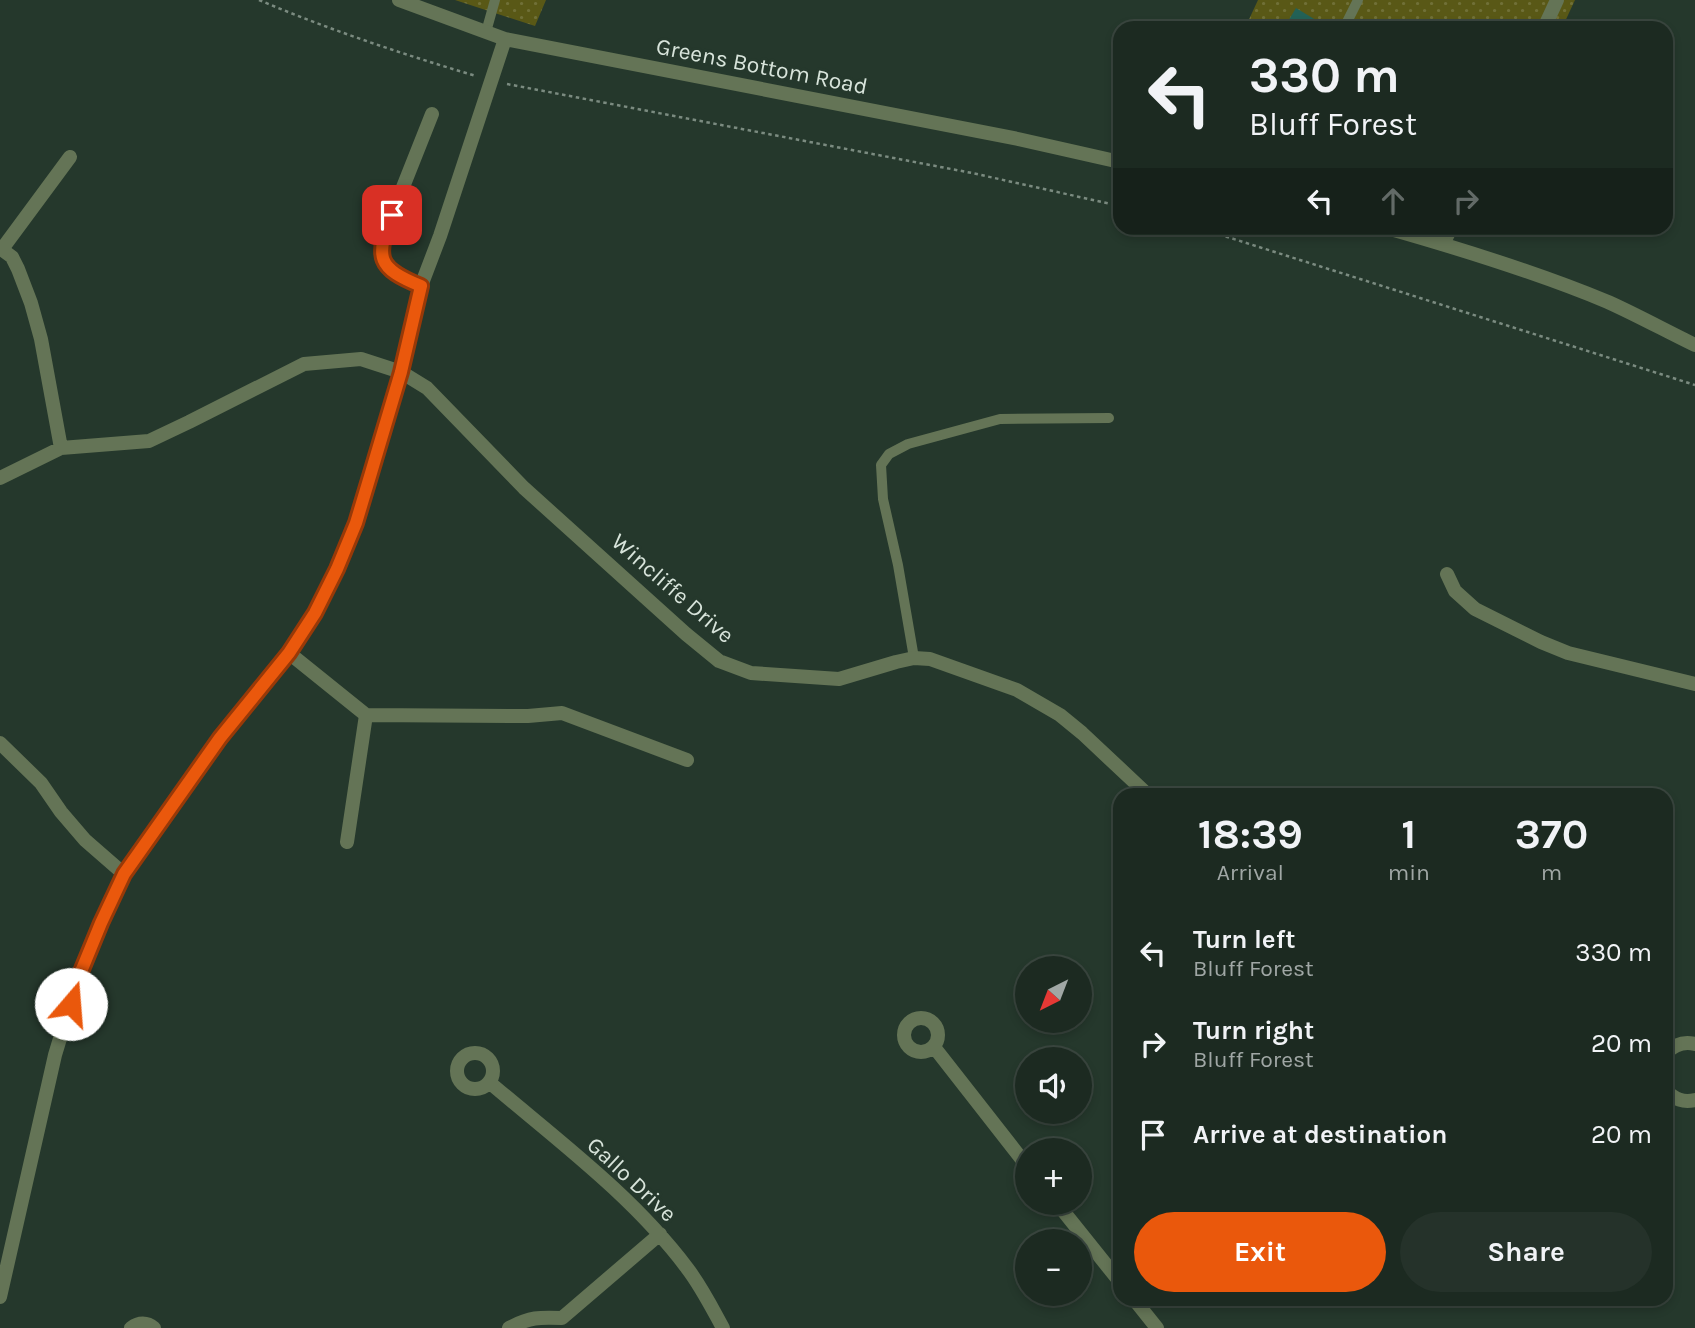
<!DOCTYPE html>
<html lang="en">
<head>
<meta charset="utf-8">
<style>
	body { margin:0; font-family:Karla,sans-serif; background:#25322a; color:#f1f3f6; height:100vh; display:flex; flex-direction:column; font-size:26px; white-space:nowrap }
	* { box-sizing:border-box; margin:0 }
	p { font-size:23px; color:#a0a7a5 }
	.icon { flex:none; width:38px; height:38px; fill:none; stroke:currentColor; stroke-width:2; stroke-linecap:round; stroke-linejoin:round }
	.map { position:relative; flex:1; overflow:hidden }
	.panel { position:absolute; left:1113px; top:788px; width:560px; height:518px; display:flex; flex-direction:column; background:#1c2a21; border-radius:21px; box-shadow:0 4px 10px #0003,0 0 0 2px #3a463f }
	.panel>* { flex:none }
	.guide { position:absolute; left:1113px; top:21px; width:560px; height:214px; border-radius:21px; box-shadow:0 4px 10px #0003,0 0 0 2px #3a463f; background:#1c2a21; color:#f1f3f6; overflow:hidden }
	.needle { width:46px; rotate:222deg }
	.tools { position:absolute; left:1015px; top:956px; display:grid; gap:14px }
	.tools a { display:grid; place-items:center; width:77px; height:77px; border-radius:50%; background:#1c2a21; box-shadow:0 4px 10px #0003,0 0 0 2px #3a463f; font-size:35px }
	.pin { position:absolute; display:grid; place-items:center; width:60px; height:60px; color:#fff; margin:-30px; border-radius:14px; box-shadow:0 4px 10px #0006 }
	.me { position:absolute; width:77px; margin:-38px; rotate:18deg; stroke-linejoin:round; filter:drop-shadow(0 0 5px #0008) }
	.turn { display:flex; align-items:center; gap:24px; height:147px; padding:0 21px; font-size:32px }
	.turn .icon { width:91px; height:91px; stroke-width:2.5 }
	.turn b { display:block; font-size:49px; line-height:60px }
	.lanes { display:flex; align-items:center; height:66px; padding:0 21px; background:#0003; justify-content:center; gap:35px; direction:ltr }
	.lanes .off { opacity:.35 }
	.eta { display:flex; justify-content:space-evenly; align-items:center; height:119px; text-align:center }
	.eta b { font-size:42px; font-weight:700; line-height:49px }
	.action { display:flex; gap:14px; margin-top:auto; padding:14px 21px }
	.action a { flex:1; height:80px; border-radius:42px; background:#ea580c; color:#fff; font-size:28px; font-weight:700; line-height:80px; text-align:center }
	.action a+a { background:#25322a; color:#f1f3f6 }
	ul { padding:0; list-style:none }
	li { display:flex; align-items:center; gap:21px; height:91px; padding:0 21px }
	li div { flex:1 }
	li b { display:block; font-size:26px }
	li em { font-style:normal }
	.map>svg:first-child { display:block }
	.grass { fill:url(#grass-dots) }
	.building { fill:#236156 }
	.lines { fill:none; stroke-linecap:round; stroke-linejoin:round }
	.path { stroke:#7b8b80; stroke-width:2.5; stroke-dasharray:3.5 3.5; stroke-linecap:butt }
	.service { stroke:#647456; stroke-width:10 }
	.minor { stroke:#647456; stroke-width:14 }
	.tertiary { stroke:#647456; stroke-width:14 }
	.route-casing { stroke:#983908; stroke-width:18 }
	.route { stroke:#ea580c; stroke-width:12 }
	.labels { text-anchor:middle; stroke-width:6; stroke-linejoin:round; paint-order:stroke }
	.street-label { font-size:23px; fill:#d8e4db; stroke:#25382c }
</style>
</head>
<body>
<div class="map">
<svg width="1695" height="1328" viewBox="0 0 1695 1328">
	<defs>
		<pattern id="grass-dots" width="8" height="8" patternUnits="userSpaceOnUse" patternTransform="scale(1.75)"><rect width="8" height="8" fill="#595816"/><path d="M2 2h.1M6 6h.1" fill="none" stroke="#707037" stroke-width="1.8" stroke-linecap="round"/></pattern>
	</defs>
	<rect width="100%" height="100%" fill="#25382c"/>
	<path class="grass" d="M455,0H546L535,26Z
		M1258,0H1575L1562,28H1245Z"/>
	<path class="building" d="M1296,8L1329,28H1284Z"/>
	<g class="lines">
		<path class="path" d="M259,0C330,30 402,54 476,76
			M507,84L972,173L1120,206
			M1199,228L1695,385"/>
		<path class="service" d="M1344,28L1358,0
			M486,32L495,0
			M914,658L898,565L883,499L881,465L889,454L908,444L1000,419L1109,418"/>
		<path class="minor" d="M1544,28L1557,0
			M1443,244L1451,228
			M0,248L12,257L18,269L31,303L41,339L61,448
			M2,249L70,157
			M421,286C397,276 380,270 382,240L432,114
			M0,478L61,448L149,441L189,422L304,364L361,359L401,372L427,388L524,488L686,634L719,661L751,673L839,679L896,662L914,658L930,659L1017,690L1060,715L1082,733L1147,794
			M1447,574L1455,591L1475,609L1541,642L1568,653L1695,684
			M289,653L366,715L528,716L562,713L687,760
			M0,743L41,783L61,812L85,840L124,874
			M347,842L366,715
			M904 1035a17 17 0 1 1 34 0a17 17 0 1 1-34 0Z
			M934,1047L1027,1166
			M1666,1053C1674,1045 1684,1041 1695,1044
			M457 1071a18 18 0 1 1 36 0a18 18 0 1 1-36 0Z
			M489,1082C557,1140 633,1196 687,1268C701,1286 712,1308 723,1328
			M1666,1091C1675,1099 1683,1103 1695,1100
			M1056,1202L1120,1282
			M1133,1298L1157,1328
			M131,1328C139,1322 147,1322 154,1328
			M509,1328C530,1317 539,1317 562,1318L660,1234"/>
		<path class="tertiary" d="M399,0L505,39L1018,139L1120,162
			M1387,228C1461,249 1536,272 1608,302C1637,315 1666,331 1695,345
			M0,1297L55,1055L78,979L101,923L124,874L221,738L289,653L315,613L337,569L356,523L371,473L401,372L421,286L440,236L505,39"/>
	</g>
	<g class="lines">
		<defs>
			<path id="route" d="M71,1004L78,979L101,923L124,874L220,738L289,653L315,613L337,569L356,523L371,473L401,372L421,286C377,268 375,258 392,215"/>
		</defs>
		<use href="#route" class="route-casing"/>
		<use href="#route" class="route"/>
	</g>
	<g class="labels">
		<g class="street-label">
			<text transform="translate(762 66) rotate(11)" y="8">Greens Bottom Road</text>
			<text transform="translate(673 588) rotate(41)" y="8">Wincliffe Drive</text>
			<text transform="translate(632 1179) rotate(43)" y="8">Gallo Drive</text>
		</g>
	</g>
</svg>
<div class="tools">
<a><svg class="needle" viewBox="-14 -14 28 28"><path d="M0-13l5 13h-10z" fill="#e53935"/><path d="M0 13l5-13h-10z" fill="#a0a7a5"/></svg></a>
<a><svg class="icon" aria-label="sound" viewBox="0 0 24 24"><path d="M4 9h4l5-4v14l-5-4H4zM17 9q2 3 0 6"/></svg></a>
<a>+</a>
<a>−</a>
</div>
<div class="pin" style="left:392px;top:215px;background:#d93025"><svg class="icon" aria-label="arrive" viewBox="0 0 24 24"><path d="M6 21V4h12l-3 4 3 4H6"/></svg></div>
<svg class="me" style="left:71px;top:1004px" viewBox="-20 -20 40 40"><circle r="19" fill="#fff"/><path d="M0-13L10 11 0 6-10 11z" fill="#ea580c"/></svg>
<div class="guide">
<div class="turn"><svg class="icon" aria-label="left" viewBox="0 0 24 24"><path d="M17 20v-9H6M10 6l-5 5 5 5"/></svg><div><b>330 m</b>Bluff Forest</div></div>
<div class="lanes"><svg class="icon" aria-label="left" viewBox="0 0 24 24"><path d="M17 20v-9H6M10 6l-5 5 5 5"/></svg><svg class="icon off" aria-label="ahead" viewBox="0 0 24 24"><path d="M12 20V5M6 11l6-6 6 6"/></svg><svg class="icon off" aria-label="right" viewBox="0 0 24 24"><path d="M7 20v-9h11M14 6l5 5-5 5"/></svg></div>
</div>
<section class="panel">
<div class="eta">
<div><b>18:39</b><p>Arrival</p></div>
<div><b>1</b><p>min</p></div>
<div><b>370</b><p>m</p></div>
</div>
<ul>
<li><svg class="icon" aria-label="left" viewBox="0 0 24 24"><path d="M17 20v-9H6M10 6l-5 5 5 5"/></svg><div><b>Turn left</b><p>Bluff Forest</p></div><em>330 m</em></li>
<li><svg class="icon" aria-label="right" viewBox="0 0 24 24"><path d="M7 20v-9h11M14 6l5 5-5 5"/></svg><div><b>Turn right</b><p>Bluff Forest</p></div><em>20 m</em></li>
<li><svg class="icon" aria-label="arrive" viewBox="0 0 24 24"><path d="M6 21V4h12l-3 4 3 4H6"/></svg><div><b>Arrive at destination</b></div><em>20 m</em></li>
</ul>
<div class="action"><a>Exit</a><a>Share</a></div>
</section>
</div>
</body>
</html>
